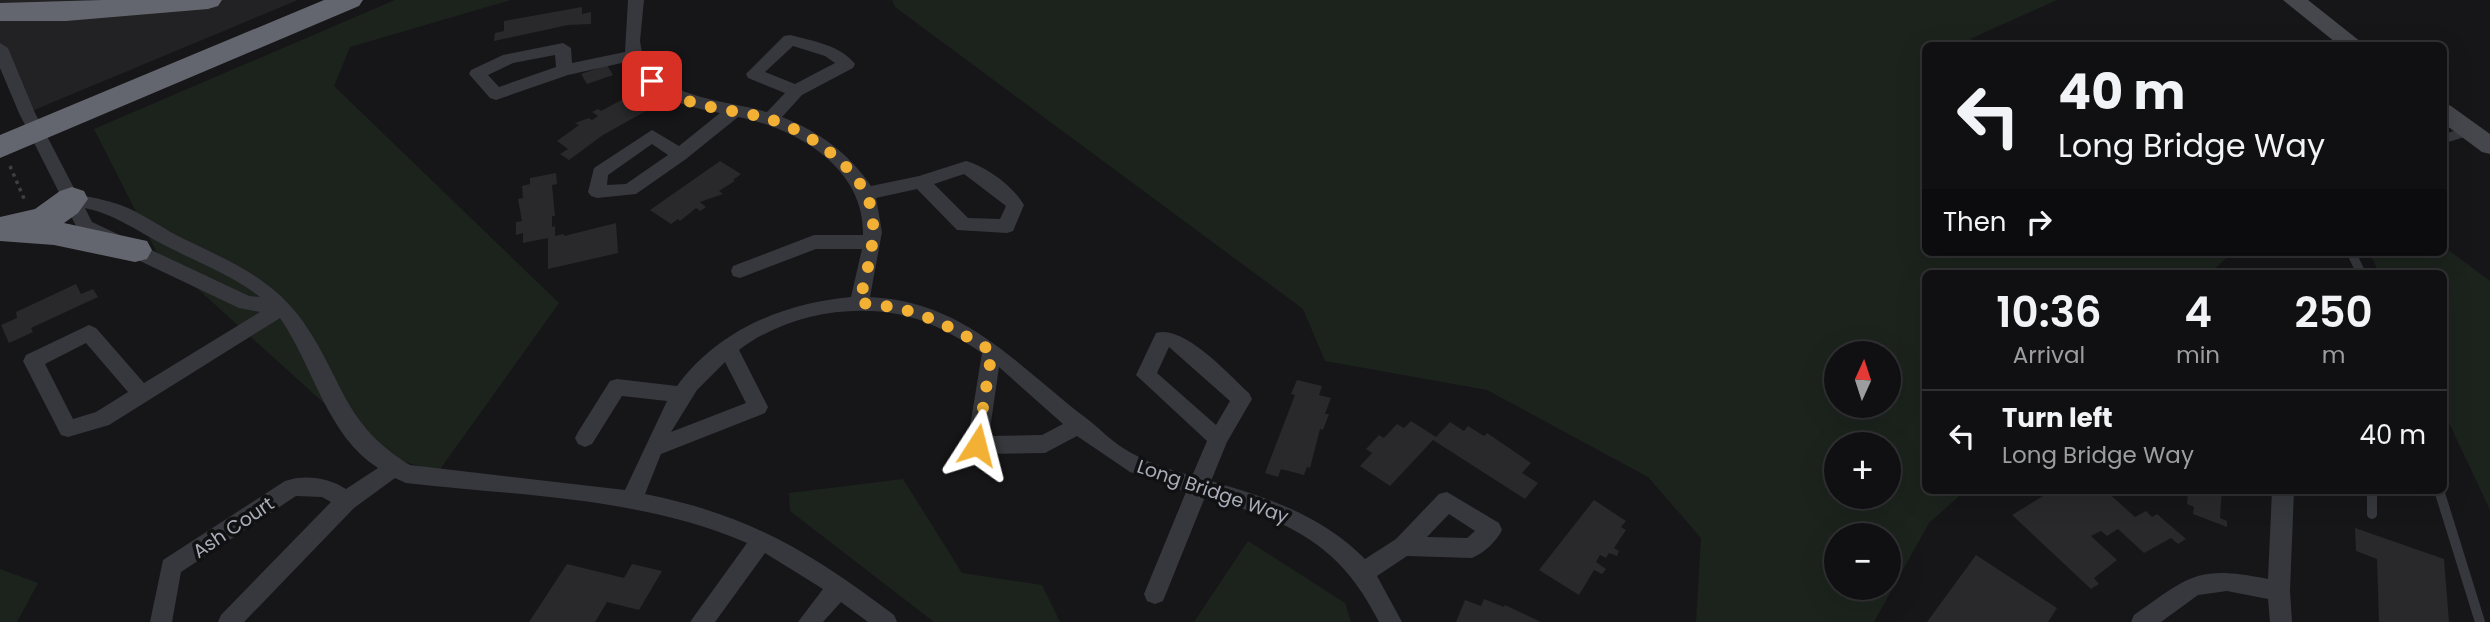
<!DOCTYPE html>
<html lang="en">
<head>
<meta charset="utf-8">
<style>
	body { margin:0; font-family:Poppins,sans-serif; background:#19191b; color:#f1f3f6; height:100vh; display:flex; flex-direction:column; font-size:26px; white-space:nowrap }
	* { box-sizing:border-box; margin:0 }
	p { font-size:23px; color:#9c9d9f }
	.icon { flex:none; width:38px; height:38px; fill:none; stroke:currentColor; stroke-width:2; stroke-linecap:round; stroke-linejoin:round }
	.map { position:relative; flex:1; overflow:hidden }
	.details { position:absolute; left:1922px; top:270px; width:525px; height:224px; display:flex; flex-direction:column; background:#101012; border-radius:10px; box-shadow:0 7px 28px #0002,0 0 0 2px #303032 }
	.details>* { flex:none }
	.banner { position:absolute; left:1922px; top:42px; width:525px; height:214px; border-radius:10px; box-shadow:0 7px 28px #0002,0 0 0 2px #303032; background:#101012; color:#f1f3f6; overflow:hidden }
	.needle { width:46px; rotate:3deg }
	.controls { position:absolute; left:1824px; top:341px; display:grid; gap:14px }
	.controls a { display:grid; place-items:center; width:77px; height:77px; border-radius:50%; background:#101012; box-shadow:0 7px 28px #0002,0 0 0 2px #303032; font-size:35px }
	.pin { position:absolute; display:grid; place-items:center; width:60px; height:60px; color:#fff; margin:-30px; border-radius:14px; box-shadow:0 4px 10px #0006 }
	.me { position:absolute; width:77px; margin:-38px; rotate:9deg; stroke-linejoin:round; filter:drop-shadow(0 0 5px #0008) }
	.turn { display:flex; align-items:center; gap:24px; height:147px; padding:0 21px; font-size:32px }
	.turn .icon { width:91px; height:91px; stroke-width:2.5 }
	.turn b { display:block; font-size:49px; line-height:60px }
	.then { display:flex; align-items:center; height:66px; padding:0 21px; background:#0003; gap:14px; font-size:26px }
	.eta { display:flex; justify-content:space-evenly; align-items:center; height:119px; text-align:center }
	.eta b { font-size:42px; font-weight:600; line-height:49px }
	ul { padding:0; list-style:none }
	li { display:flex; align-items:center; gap:21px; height:91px; padding:0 21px; border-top:2px solid #303032 }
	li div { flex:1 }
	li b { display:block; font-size:26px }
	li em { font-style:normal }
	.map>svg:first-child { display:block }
	.built { fill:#222225 }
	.green { fill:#1c231d; fill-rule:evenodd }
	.building { fill:#29292c }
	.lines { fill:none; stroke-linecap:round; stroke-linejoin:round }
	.path { stroke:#3d3f44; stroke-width:3.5; stroke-dasharray:3.5 4.5; stroke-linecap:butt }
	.lane-far1 { stroke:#37383d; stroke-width:9 }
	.lane { stroke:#37383d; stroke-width:10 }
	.street { fill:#37383d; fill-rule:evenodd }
	.secondary { fill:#45474d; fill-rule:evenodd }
	.highway { fill:#63666e; fill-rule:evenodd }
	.route { stroke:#f2b134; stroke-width:12; stroke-dasharray:0 21.6 }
	.labels { text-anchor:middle; stroke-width:7; stroke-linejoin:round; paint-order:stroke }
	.street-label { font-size:19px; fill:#a8adb8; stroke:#111113 }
</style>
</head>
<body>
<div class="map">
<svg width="2490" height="622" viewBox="0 0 2490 622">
	<rect width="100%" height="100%" fill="#161618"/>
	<path class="built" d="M0,0H298L27,113L0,48Z"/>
	<path class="green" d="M395,0H511L350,47L334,86L559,303L438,472L380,454L156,251L94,129Z
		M892,0H2057L1970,39L1989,45L1925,46V252H2233L2210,273H1925V490H1966L1929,523L1874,622H1696L1701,538L1648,477L1487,390L1325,361L1303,309L895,7ZM1836,354H1888V406H1836ZM1888,444V497H1836V444ZM1836,536H1888V588H1836Z
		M2443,246L2490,281V510L2443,410V273H2379L2370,253L2443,252Z
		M903,479L962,573L1042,585L1060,622H934L790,511L789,493Z
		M1248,541L1345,603L1351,622H1194Z
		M0,569L38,583L17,622H0Z"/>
	<path class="building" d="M582,7V14L591,12V24L568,25L494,41L495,33L504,31V21Z
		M607,65L613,75L587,84L581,74Z
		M625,98L637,106L645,102L653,107L603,135L569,160L560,154L568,149L557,141L579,125L575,123L589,118L592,120L598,116L592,112L598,109L601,111Z
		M720,161L741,174L733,180L735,181L719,191L723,194L700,202L706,207L700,211L696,208L680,221L678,219L671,224L650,210Z
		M556,173L557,184L552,185L555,216H552V227L555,226V236L564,234V236L616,223L618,253L548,269V238L523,243V233L516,235V222L522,221L518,199L523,198L522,186L530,184V178Z
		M76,284L81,294L93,289L98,297L31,328L33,332L9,343L1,325L17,318L16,312Z
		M1297,380L1322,386L1319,395L1331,398L1325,414H1329L1323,430L1320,429L1310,468L1307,467L1304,475L1281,469L1278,477L1265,473L1295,395L1291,394Z
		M1411,421L1436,437L1450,422L1464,431L1468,426L1484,436L1487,433L1531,463L1522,473L1538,483L1525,499L1433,440L1390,486L1360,466L1372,453L1366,449L1379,435L1384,438L1397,424L1404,428Z
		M2053,490H2105L2135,517L2146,511L2152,517L2157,514L2186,539L2178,544L2171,538L2144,553L2118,529L2107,536L2101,531L2091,536L2117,560L2094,578L2099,584L2091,589L2012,515Z
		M2181,490H2222L2220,518L2227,521V527L2193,514L2194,507L2187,504L2188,493Z
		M1594,500L1626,521L1621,527L1626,530L1614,548L1619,551L1617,556L1609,553L1606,558L1600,555L1596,562L1606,569L1602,574L1594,570L1579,595L1539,570Z
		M2355,528L2444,559L2449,622H2379L2377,559L2356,551Z
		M1976,555L2057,608L2048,622H1927Z
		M567,564L624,578L632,564L662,571L639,610L607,602L595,622H529Z
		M1484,599L1504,607L1505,605L1541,622H1456L1465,600L1481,606Z"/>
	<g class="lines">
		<path class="path" d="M10,166L25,201"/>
		<path class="lane-far1" d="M2443,139L2469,131
			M2351,252L2361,273"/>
		<path class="lane" d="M2372,490V514
			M2439,490L2480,622"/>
		<path class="street" d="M628,0H644L640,41L644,65C676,100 725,100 767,112L785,93L748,78L746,74L784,36L790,35C813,41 840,45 855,64L853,68L802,95L782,117C818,131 850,154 871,186L919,176L966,161C987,167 1013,186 1024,205L1013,231L1007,233L957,230L917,189L876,198L882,232L870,297C966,302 1015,364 1086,418C1098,427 1109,439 1123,448C1145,462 1168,469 1192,476L1207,441L1136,375L1156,333C1184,324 1229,375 1249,393L1252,399L1227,442L1211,481C1270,498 1322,516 1365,559L1396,539L1439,494L1447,492L1499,523L1502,530C1496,542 1484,553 1472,558L1407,556L1377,576L1402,622H1379C1338,541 1289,522 1205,497L1163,601L1155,604L1147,601L1144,594L1186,492L1130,472L1077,436L1045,453L977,454L970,451L967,445L982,353C963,340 942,328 920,320C862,300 787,313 739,350L768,407L765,413L661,454L645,494C750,515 810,552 894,615L897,622H868L841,602L823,622H798L823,589L765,553L715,622H690L747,543C641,497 519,496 406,483L395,478L354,508L244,622H218L221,615L331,502L322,497L296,496L181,572L172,622H150L163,560L285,481C306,474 329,478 346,489L378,468C327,436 313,365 280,318L109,425L68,437L61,435L23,361L26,355L89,325L96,328L144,383L260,312L239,308L79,232L19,113L0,68V43L8,48L35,113L77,194C94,198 112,201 128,208C148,217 165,230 184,239C231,262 274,279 304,323C344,381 343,424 410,465L625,490L667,401L622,396L592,444L585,447L578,444L575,438L578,432L610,381L617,379L677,386C718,330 784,303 851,297L862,249H816L740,278L733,276L731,271L733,266L814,235H863V232C863,167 796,128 738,117L686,159L636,194L597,198L591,196L588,192L594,168L652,130L679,146L720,113C688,107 640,95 626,62L568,75L496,100L490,98L469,74L471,70L503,55L563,43L571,48L572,63L625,52ZM793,46L825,56L835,63L795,84L765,72ZM555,55L556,67L499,87L488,75L513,63ZM652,144L668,155L626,184L607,185L608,175ZM964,174L1006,206L1000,219L968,218L934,184ZM85,208C117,215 140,233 168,247C199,263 232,275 260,297L249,296L92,222ZM86,343L128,392L96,412L73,419L45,364ZM1169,347L1230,401L1216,425L1157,373ZM725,362L746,403L671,432L697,390ZM999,367L1063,424L1042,435L989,436ZM1449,514L1475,531L1467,538L1427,537Z
			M2272,490H2294L2290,591L2292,622H2270L2268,599L2227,591L2198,595L2161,622H2131L2134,615C2191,575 2197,565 2268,579Z"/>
		<path class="secondary" d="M2283,0H2308L2366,46H2340Z
			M2443,103L2451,106L2490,134V154L2482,152L2443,123Z"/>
		<path class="highway" d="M103,0H222L218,6L208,9L66,21H0V3Z
			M324,0H363L359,6L0,158V135Z
			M72,187L84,191L88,199L78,213L64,223L147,241L152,250L147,259L135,262L54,245L0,241V217L35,209L60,191Z"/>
	</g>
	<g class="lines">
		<path class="route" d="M652,81C666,89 679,99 695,103C719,110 745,112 769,119C806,130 862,168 871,208C878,238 866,274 859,303C917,307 943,323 992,351L977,445"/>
	</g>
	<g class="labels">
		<g class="street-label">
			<text transform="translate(1213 491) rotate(19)" y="7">Long Bridge Way</text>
			<text transform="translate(233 527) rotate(-34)" y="7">Ash Court</text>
		</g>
	</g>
</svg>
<div class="controls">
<a><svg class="needle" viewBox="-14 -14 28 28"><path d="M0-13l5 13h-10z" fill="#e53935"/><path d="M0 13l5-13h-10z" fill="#9c9d9f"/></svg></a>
<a>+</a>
<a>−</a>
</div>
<div class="pin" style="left:652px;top:81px;background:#d93025"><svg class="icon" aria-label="arrive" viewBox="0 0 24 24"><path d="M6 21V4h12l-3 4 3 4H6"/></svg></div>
<svg class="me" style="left:977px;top:445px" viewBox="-20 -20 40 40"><path d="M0-17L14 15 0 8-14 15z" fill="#f2b134" stroke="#fff" stroke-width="4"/></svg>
<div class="banner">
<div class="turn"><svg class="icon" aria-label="left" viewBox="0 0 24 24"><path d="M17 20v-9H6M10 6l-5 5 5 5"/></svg><div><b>40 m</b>Long Bridge Way</div></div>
<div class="then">Then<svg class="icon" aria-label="right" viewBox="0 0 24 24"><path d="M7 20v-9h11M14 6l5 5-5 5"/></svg></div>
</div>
<section class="details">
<div class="eta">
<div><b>10:36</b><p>Arrival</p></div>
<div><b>4</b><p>min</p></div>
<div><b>250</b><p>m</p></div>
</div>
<ul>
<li><svg class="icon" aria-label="left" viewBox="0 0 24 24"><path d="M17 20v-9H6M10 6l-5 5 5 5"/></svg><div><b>Turn left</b><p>Long Bridge Way</p></div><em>40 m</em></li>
</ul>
</section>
</div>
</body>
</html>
